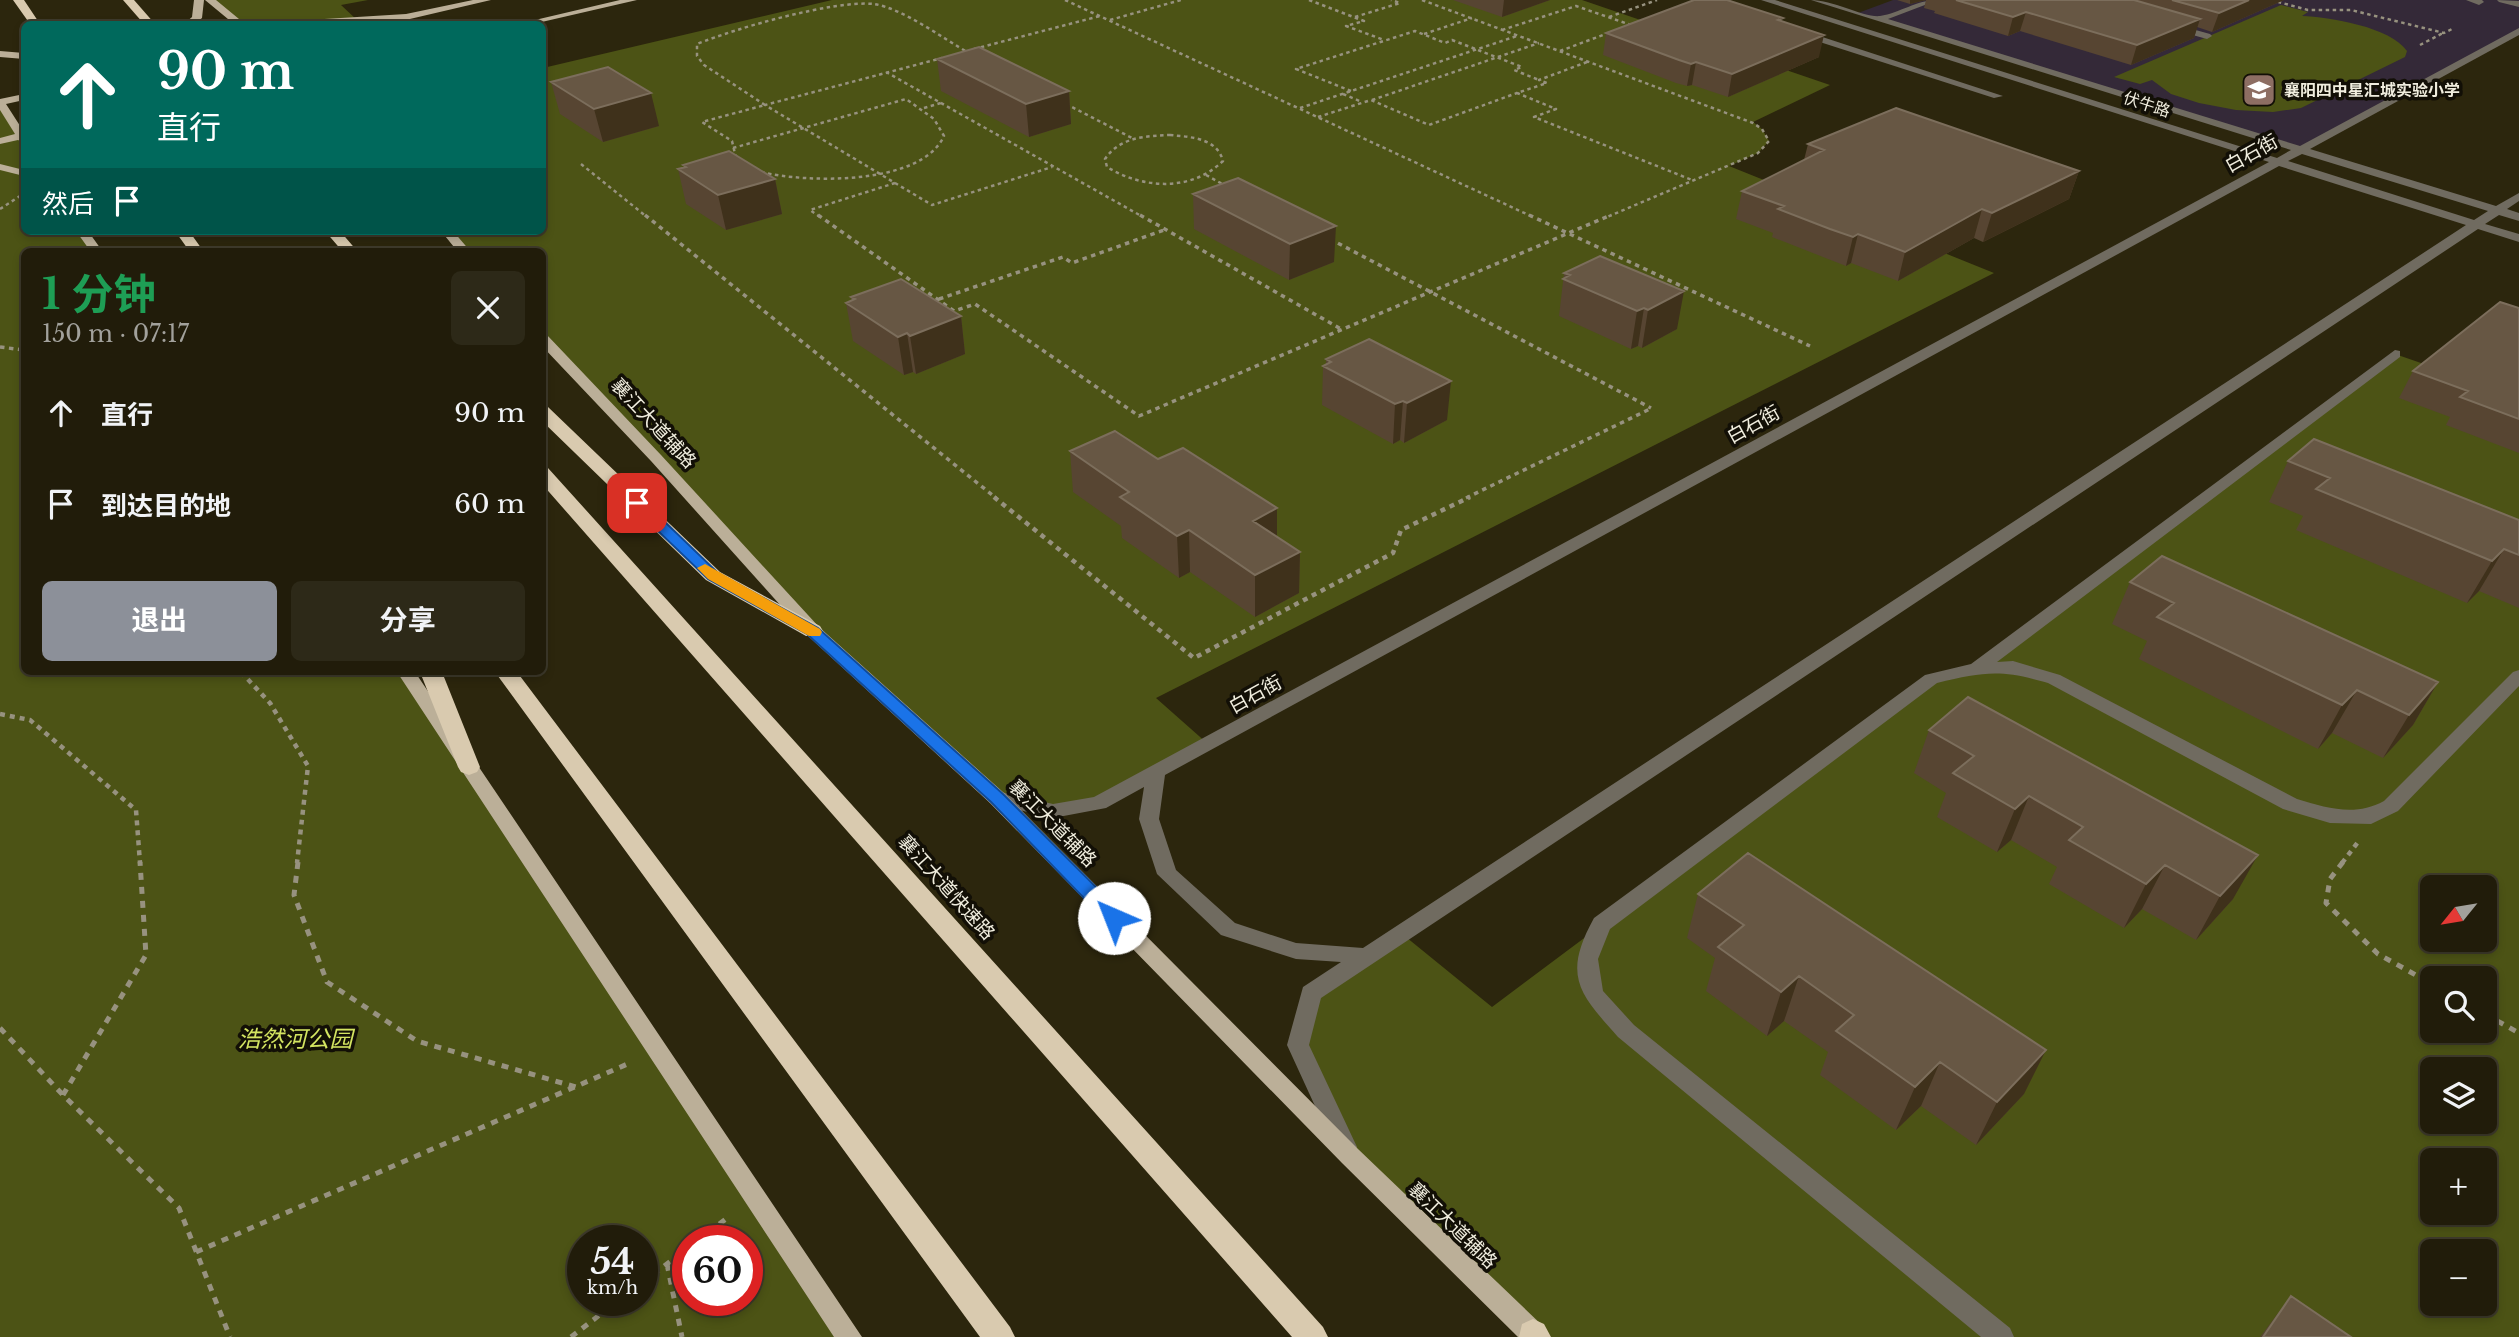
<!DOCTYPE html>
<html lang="zh">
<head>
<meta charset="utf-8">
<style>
	body { margin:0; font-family:"Libre Baskerville","Noto Sans SC",serif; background:#2d2918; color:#f1f3f6; height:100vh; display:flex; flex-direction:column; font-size:26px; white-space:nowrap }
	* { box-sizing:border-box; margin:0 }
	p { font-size:23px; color:#a2a19c }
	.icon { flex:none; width:38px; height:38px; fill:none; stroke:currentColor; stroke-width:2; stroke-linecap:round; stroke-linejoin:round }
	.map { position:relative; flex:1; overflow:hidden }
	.details { position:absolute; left:21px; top:248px; width:525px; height:427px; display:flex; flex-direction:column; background:#211c0a; border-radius:10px; box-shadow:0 4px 10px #0003,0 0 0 2px #3e3a2b }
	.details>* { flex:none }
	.guide { position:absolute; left:21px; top:21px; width:525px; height:214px; border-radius:10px; box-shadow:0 4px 10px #0003,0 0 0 2px #3e3a2b; background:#00695c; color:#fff; overflow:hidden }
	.needle { width:46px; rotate:240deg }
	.buttons { position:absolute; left:2420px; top:875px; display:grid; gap:14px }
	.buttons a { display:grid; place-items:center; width:77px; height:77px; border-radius:10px; background:#211c0a; box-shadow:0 4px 10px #0003,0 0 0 2px #3e3a2b; font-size:35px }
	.speed { position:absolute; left:567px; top:1225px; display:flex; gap:14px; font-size:35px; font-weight:700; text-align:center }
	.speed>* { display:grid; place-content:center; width:91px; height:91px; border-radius:50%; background:#211c0a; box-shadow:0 4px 10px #0003,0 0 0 2px #3e3a2b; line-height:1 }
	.speed small { font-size:18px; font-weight:400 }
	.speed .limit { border:10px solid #d22; background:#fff; color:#111 }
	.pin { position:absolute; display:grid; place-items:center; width:60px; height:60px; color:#fff; margin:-30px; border-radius:14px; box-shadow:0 4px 10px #0006 }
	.me { position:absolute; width:77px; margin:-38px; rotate:316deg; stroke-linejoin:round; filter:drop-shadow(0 0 5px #0008) }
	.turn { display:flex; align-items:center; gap:24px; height:147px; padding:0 21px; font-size:32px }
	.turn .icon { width:91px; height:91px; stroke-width:2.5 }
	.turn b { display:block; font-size:49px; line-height:60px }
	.then { display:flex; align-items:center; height:66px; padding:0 21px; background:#0003; gap:14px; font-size:26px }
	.round { display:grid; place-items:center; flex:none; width:74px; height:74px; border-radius:10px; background:#2d2918 }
	.headline { display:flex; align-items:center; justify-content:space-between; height:119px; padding:0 21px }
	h1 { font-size:42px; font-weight:700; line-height:52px; color:#1e9e55 }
	.action { display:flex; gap:14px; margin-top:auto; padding:14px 21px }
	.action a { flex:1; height:80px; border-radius:10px; background:#8c9099; color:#fff; font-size:28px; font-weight:700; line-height:80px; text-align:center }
	.action a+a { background:#2d2918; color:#f1f3f6 }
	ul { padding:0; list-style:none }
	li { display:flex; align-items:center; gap:21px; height:91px; padding:0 21px }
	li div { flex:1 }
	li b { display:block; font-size:26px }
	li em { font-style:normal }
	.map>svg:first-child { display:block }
	.education { fill:#342938 }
	.green { fill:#4c5315; fill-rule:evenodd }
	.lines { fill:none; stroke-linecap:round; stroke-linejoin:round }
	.path-far3 { stroke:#97927f; stroke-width:2.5; stroke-dasharray:3.5 3.5; stroke-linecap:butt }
	.path-far2 { stroke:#97927f; stroke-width:3.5; stroke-dasharray:4.5 4.5; stroke-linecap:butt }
	.path-far1 { stroke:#97927f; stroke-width:4.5; stroke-dasharray:5 5; stroke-linecap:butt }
	.path { stroke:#97927f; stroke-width:5; stroke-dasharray:7 7; stroke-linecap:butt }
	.minor { fill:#706b60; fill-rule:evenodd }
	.major { fill:#bbaf98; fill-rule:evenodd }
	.highway { fill:#d9caaf; fill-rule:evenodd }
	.wall { fill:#574532 }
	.shaded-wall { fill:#3f311b }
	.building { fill:#675744; stroke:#7c6e5c; stroke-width:2 }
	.route { fill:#1a73e8; stroke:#114b97; stroke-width:2 }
	.slow { fill:#f59e0b }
	.labels { text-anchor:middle; stroke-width:7; stroke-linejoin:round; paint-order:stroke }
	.far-poi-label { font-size:16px; font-weight:bold; fill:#f0edde; stroke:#120f06; text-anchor:start }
	.far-street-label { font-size:16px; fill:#f0edde; stroke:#120f06 }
	.street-label { font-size:19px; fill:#f0edde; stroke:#120f06 }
	.near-park-label { font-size:23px; font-style:italic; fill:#d4e561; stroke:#120f06 }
</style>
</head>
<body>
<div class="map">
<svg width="2519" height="1337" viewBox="0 0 2519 1337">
	<rect width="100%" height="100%" fill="#2c260d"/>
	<path class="education" d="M1893,0H2519V31L2301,150L1858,13Z"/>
	<path class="green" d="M210,0H368L341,5L357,20L308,23L236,22Z
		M832,0H1582L1830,85L1753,122L1762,129L1769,141L1758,153L1729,166L1994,273L1156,698L1208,744L1099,803L1053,811L997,798L813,631L543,338L542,252H465L447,231H542L543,68Z
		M2281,5L2308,12L2302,16C2329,17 2391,27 2407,51L2405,57L2301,108L2273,112L2236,110L2199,103L2171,94L2152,80L2140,84L2114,77Z
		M0,102L24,142V231H82L97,252H24V672H406L849,1337H0ZM583,1241H642V1300H583ZM688,1241H747V1300H688Z
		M2395,354L2519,397V1337H1536L1350,1156L1298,1045L1311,993L1401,933L1492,1007L1931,679L1977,668ZM2432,887H2485V940H2432ZM2432,978H2485V1031H2432ZM2432,1069H2485V1122H2432ZM2432,1160H2485V1213H2432ZM2432,1251H2485V1304H2432Z"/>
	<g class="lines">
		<path class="path-far3" d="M1065,0L1533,217
			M1309,0L1364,21L1346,26L1384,40
			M1422,0L1753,123L1762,129L1769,141L1758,153L1607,217
			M2271,0L2308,10H2351L2444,33L2454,28
			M1355,17L1400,3L1391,0
			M1609,17L1657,0
			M1110,20L1181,0
			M1502,30L1576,6L1631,25L1629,26
			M1424,34L1472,18
			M2420,45L2443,33
			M974,49L1100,16
			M1560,51L1611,32
			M1587,62L1539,80L1547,83L1517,93L1556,109L1534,117L1692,180
			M886,72L1143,217
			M1351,91L1296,69L1415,31L1445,43L1452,40L1522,67L1514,70L1539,80
			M1343,94L1362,102
			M1372,100L1539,43
			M1066,104L1134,139
			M765,105L704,65L697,56V44C737,28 833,0 874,4C904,9 942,38 969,53
			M924,108L941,103
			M1300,108L1517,36
			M1318,117L1371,100L1429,125L1517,93
			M1170,135C1191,137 1217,138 1223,161C1191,192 1143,189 1107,167L1105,159C1120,137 1145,136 1170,135Z
			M733,148L906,99L934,119L944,136C921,186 806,183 761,172
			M736,158L732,141L702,122L765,105
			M581,164L647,217
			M1206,175L1226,186
			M895,183L932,205L1052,167
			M0,209L20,196
			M820,217L810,210L895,183L765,105L942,58"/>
		<path class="path-far2" d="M645,215L996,498
			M818,215L954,311L975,304L1139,416L1611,215
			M1140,215L1341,329
			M1529,215L1810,346
			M1330,239L1651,408
			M939,299L1063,257L1072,263L1164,230
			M0,347L24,350
			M1466,498L1652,408"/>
		<path class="path-far1" d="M994,497L1194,658L1393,553L1401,530L1470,497
			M241,672L270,703L308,766L297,863
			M0,714L30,720L136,810L140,863
			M2342,863L2358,842"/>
		<path class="path" d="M298,862L294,895L327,982L417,1041L576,1087
			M2343,862L2330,879L2326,903L2378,954L2432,984
			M2485,1014L2519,1033
			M0,1028L63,1095L179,1208L230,1337
			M63,1095L146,955L140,862
			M697,1241L730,1216
			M196,1252L632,1062
			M667,1264L682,1337
			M642,1283L688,1248
			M571,1337L619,1300"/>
		<path class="minor" d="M1761,0H1775L2277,158L2291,150L1811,0C1833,0 1865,18 1880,16C1900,13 1916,0 1938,0L1888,19L2300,146L2519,28V35L2310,149L2496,206L2519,193V201L2507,209L2519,213V221L2499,215L2485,224L2519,234V242L2478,229L1321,998L1309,1045L1357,1147L1353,1154L1345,1157L1337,1154L1287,1045L1303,987L1341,962L1296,959L1221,935L1157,874L1139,819L1144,787L1106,808L1053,818L990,803L987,798L990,793L997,791L1053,804L1094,797L2269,162ZM2302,154L2488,211L2474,220L2288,161ZM2279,166L2466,225L1363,948L1296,943L1235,923L1176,870L1159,819L1165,775Z
			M2466,0H2482L2484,2L2479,5Z
			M2497,0L2519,1V7L2499,2Z
			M2174,24L2210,34L2212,36L2207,39L2171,29V25Z
			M1798,31H1804L2003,96L1994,98L1798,35Z
			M2395,350L2400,351V357L1997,662L2013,661L2060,675L2297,799C2327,808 2355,817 2384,801L2513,672L2519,670V686L2398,811L2371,824L2330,823L2283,809L2048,683C2000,669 1984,672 1937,683L1610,929L1598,959L1603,991L1634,1025L2010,1328L2014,1337H1981L1618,1037C1579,993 1562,976 1594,918L1925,675L1971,664Z"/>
		<path class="major" d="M194,0H204L202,18L194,24H184L192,17Z
			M205,0H216L239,19L308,20L406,14L473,0H491L397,22L234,24Z
			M620,0H637L533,24H518Z
			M0,51L24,53V59L0,57Z
			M24,94V100L6,104L24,132V143L18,140L0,144V138L15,134L0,110V99Z
			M0,164L24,170V176L0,170Z
			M76,231H88L103,252H91Z
			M441,231H453L471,252H458Z
			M542,334L547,335L661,455L819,627L1004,793L1358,1149L1545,1328L1549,1337H1518L1342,1163L990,803L807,635L651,461L542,346Z
			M397,672H415L862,1337H834Z"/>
		<path class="highway" d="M13,0H24L40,24H30Z
			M123,0H134L155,24H144Z
			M175,231H189L204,252H190Z
			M325,231H340L358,252H343Z
			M542,406L548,407L720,572L820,626L823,631L820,636H806L706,580L542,421Z
			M542,467L548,468L1323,1327L1328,1337H1292L542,484Z
			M420,672H442L480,767L477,772L469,775L461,772L458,767Z
			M495,672H517L1010,1327L1015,1337H980Z
			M1533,1319L1544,1324L1551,1337H1519L1522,1324Z"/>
	</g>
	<path class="wall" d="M1453,0H1550L1502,17Z
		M1897,0H2284L2212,32L2197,27L2194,38L2131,65L2020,31L2008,36L1934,13L1935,11L1924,8L1926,0L1910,4Z
		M1783,22L1819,57L1728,97L1692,85L1687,86L1676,83L1603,55L1606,33Z
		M937,59L1069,91L1071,124L1029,137L941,91Z
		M551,82L659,126L603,142L560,114Z
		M1808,144L2079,171L2069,199L1983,242L1974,238L1898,281L1851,263L1846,266L1823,257L1772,237L1773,233L1736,219L1742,191L1804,160Z
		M683,165L775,179L782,214L726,230L686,204L678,169L684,167Z
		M1193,194L1334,262L1289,280L1194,229Z
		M1600,256L1677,329L1642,348L1638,346L1631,349L1559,316L1564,273Z
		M851,297L961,316L965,354L916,374L913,372L904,375L853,341L846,303L851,301Z
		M2519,308V453L2446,425L2450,417L2399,398L2413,371Z
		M1326,359L1447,420L1404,443L1400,440L1393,444L1322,405L1323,366L1326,365Z
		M1070,451L1277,537L1300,552L1299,593L1255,617L1190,572L1179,578L1122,538L1121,526L1073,492Z
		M2288,461L2519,520V608L2479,591L2467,603L2296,530L2303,516L2269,502Z
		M2130,582L2438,682L2413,725L2383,758L2332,733L2318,749L2139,659L2147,641L2112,624Z
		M1929,730L2233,899L2196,940L2142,909L2124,928L2049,884L2057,867L2011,840L1997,852L1937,817L1946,793L1914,773Z
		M1698,894L2024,1094L1976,1145L1921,1106L1896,1130L1820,1075L1828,1052L1784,1021L1767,1036L1706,991L1715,958L1687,938Z
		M2291,1296L2351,1337H2260Z"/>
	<path class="shaded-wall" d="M1504,0H1550L1502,17Z
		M1910,0H1926L1910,4Z
		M2249,0H2284L2212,32L2219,13Z
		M2026,12L2020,31L2008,36L2013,17Z
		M2200,19L2194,38L2131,65L2137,45Z
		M1824,35L1819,57L1728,97L1732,74Z
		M1696,62L1692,85L1687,86L1691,64Z
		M1069,91L1071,124L1029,137L1026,104Z
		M651,93L659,126L603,142L594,109Z
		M2079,171L2069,199L1983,242L1992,213Z
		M775,179L782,214L726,230L718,195Z
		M1982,209L1974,238L1898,281L1905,252Z
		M1336,226L1334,262L1289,280L1290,244Z
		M1858,234L1851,263L1846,266L1853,237Z
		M1684,291L1677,329L1642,348L1648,310Z
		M1644,308L1638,346L1631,349L1637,311Z
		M961,316L965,354L916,374L910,336Z
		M907,333L913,372L904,375L898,337Z
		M1451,381L1447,420L1404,443L1407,403Z
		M1403,401L1400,440L1393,444L1395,404Z
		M1277,508V549L1253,521Z
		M1189,530L1190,572L1179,578L1177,536Z
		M2504,549L2479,591L2467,603L2492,561Z
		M1300,552L1299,593L1255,617V575Z
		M2438,682L2413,725L2383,758L2409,715Z
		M2357,690L2332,733L2318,749L2342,705Z
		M2029,796L2011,840L1997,852L2015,809Z
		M2258,855L2233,899L2196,940L2220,896Z
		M2165,865L2142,909L2124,928L2146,884Z
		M1799,976L1784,1021L1767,1036L1781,992Z
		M2046,1050L2024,1094L1976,1145L1997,1102Z
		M1940,1062L1921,1106L1896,1130L1915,1087Z"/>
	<path class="building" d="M1694,0H1727L1783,18L1778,20L1824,35L1732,74L1696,62L1691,64L1679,60L1606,33Z
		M1956,0H2134L2200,19L2137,45L2026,12L2013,17Z
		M2172,0H2249L2219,13Z
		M979,47L1069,91L1026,104L937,59Z
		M608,67L651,93L594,109L551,82Z
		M1896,108L2079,171L1992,213L1982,209L1905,252L1858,234L1853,237L1830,229L1778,209L1784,206L1742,191L1824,150L1808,144Z
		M729,151L775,179L718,195L678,169L686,167L683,165Z
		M1238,178L1336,226L1290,244L1193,194Z
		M1600,256L1684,291L1648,310L1644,308L1637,311L1563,279L1570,275L1564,273Z
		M901,279L961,316L910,336L907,333L898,337L846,303L855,299L851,297Z
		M2500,302L2519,308V419L2460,397L2468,391L2413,371Z
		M1369,339L1451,381L1407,403L1403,401L1395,404L1323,366L1331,362L1326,359Z
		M1115,431L1158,459L1183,448L1277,508L1253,521L1300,552L1255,575L1189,530L1177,536L1120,497L1129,492L1070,451Z
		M2314,439L2519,520V555L2504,549L2492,561L2316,489L2330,478L2288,461Z
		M2162,556L2438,682L2409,715L2357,690L2342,705L2157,617L2174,603L2130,582Z
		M1968,697L2258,855L2220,896L2165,865L2146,884L2069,840L2083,827L2029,796L2015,809L1953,773L1974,756L1929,730Z
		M1748,853L2046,1050L1997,1102L1940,1062L1915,1087L1836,1031L1854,1015L1799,976L1781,992L1718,947L1744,925L1698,894Z
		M2291,1296L2351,1337H2263Z"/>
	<path class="route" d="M637,499L642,500L718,573L818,628L1003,794L1121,912L1124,918L1121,923H1108L991,802L807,634L708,579L632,506V500Z"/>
	<path class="slow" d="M705,564L820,629L822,632L820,636H809L708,579L697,568Z"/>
	<defs>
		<symbol id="school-square" viewBox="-11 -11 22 22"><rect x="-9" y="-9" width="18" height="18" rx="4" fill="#8d6e63" stroke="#120f06"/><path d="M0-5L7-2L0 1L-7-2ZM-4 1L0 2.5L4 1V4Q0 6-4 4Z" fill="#fff"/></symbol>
	</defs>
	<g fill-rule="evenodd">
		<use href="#school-square" x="2240" y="71" width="38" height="38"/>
	</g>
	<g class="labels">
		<g class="far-poi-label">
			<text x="2284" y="96">襄阳四中星汇城实验小学</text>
		</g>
		<g class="far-street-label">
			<text transform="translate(2147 104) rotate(18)" y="6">伏牛路</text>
		</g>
		<g class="street-label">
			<text transform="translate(2251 153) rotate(-29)" y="7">白石街</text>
			<text transform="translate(654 423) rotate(47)" y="7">襄江大道辅路</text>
			<text transform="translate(1753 424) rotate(-29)" y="7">白石街</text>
			<text transform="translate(1255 694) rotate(-29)" y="7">白石街</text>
			<text transform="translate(1053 823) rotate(45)" y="7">襄江大道辅路</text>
			<text transform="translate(947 887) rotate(48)" y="7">襄江大道快速路</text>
			<text transform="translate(1453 1225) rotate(44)" y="7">襄江大道辅路</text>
		</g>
		<g class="near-park-label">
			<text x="295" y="1047">浩然河公园</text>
		</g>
	</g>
</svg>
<div class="buttons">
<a><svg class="needle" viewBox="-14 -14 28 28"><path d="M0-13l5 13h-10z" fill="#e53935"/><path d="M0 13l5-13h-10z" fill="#a2a19c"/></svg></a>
<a><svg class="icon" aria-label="search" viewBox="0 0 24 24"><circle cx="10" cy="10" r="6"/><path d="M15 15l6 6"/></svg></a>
<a><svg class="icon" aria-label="layers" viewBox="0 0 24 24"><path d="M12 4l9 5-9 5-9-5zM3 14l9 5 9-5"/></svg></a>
<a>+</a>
<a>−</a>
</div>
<div class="speed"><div>54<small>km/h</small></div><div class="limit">60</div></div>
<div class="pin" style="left:637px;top:503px;background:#d93025"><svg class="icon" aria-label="arrive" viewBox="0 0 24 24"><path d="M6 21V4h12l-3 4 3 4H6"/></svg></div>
<svg class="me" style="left:1114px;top:918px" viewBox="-20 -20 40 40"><circle r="19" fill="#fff"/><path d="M0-13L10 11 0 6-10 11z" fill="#1a73e8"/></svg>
<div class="guide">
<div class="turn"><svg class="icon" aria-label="ahead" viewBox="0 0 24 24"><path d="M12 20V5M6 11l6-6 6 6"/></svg><div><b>90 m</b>直行</div></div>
<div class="then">然后<svg class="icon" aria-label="arrive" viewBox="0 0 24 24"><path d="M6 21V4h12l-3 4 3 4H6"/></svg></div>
</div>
<section class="details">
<div class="headline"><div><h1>1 分钟</h1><p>150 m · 07:17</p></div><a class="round"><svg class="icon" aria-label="close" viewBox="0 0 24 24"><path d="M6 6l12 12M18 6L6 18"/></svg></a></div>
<ul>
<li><svg class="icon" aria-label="ahead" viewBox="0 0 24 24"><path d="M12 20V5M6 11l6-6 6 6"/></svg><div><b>直行</b></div><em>90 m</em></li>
<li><svg class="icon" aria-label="arrive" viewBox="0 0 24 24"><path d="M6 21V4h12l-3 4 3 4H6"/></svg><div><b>到达目的地</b></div><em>60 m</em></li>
</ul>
<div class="action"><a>退出</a><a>分享</a></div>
</section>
</div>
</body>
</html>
